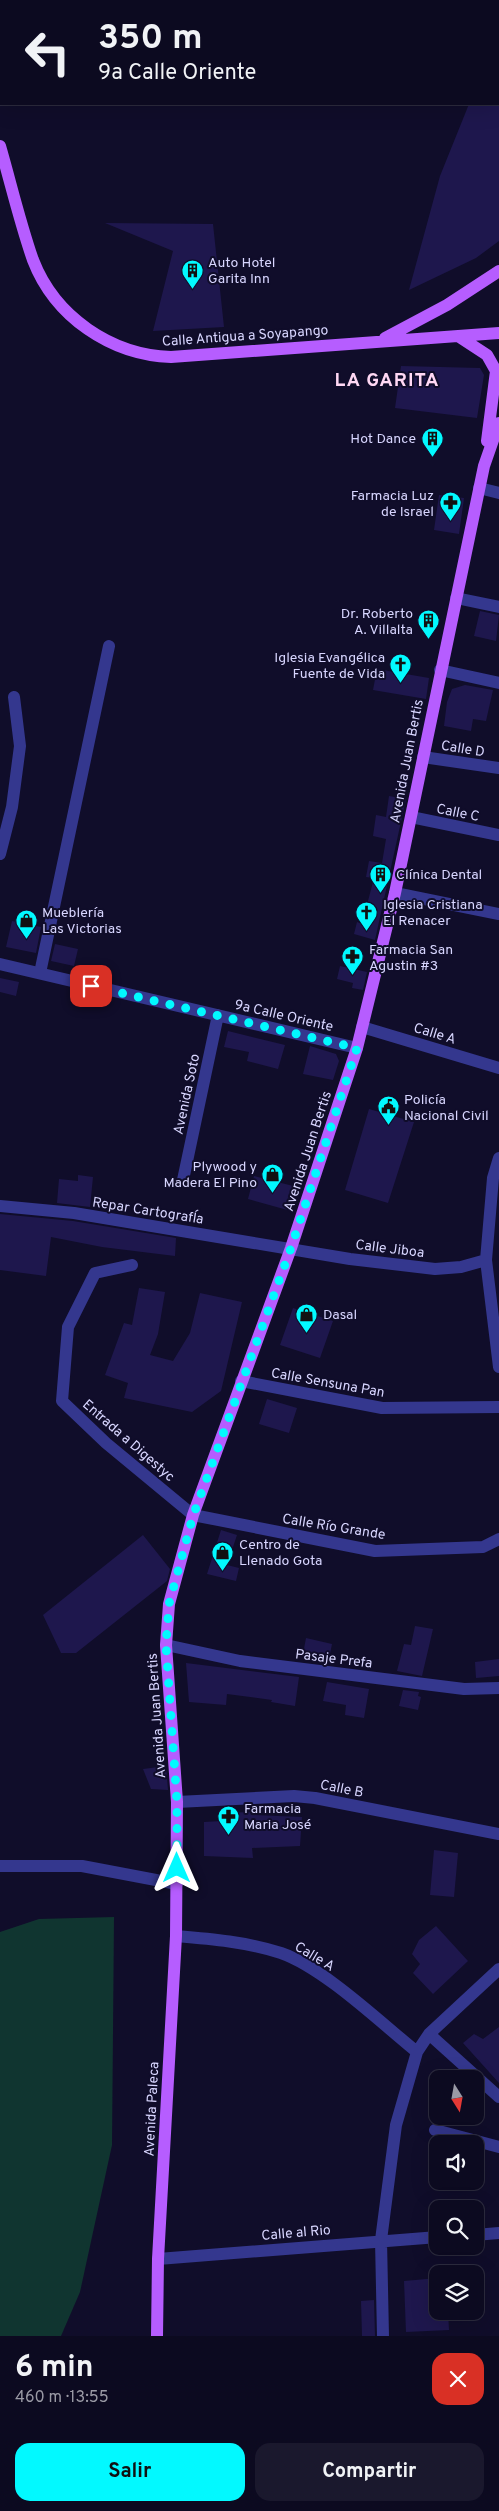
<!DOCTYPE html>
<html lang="es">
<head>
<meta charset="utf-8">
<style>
	body { margin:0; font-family:Overpass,sans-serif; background:#1a182d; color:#f1f3f6; height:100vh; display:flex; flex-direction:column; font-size:19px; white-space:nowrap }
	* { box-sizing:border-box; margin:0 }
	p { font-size:16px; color:#9a9aa5 }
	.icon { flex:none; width:28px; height:28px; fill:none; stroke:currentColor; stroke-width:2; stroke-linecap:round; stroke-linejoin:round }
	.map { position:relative; height:2336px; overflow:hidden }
	.details { display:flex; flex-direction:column; background:#0c0a20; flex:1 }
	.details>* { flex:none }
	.top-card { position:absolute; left:0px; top:0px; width:500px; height:105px; box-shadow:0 5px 20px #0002,0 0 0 1px #2c2b3e; background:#0c0a20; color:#f1f3f6; overflow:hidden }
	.needle { width:32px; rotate:169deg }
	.fabs { position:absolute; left:429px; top:2070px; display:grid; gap:10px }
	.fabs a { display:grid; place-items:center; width:55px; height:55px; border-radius:10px; background:#0c0a20; box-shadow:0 5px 20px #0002,0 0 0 1px #2c2b3e; font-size:25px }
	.pin { position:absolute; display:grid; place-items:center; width:42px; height:42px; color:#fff; margin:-21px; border-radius:10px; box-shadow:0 2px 8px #0006 }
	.me { position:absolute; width:55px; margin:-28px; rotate:0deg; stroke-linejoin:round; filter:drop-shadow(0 0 4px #0008) }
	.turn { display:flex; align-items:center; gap:18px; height:105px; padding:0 15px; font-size:22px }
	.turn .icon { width:65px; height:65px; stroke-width:2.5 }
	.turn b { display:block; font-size:35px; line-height:42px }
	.round { display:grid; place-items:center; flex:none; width:52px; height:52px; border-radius:15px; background:#1a182d }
	.overview { display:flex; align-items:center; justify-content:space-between; height:85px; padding:0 15px }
	h1 { font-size:30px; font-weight:700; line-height:38px }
	.cta { display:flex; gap:10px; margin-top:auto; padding:10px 15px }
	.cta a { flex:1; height:58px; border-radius:15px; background:#02f9ff; color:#111; font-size:20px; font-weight:700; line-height:58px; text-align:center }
	.cta a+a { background:#1a182d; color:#f1f3f6 }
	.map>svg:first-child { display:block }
	.green { fill:#103530 }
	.building { fill:#1e174d }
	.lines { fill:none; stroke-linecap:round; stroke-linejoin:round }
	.minor { stroke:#34378e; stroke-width:12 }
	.major { stroke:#b65dff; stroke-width:12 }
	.route { stroke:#02f9ff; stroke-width:9; stroke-dasharray:0 16.2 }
	.labels { text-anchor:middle; stroke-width:4; stroke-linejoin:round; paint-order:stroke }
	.poi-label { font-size:14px; fill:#d8d6ff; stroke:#100d2a; text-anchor:start }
	.street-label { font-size:14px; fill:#d8d6ff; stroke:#100d2a }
	.district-label { font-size:19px; font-weight:bold; letter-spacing:1px; fill:#ffd8f4; stroke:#100d2a }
</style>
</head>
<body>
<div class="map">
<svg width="499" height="2336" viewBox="0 0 499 2336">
	<rect width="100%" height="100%" fill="#100d2a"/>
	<path class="green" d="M114,1917L112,2145L80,2292L61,2336H0V1932L39,1919Z"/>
	<path class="building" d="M469,104H499V241L476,258L409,290L440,176Z
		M105,223L213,224L224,327L153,331L173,251Z
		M401,366L480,368L484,375L477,418L395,408Z
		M439,495L464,498L459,534L434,530Z
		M480,611L499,615L496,641L474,636Z
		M377,669L429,678L426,699L373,690Z
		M465,685L493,690L486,721L473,719L471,731L444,726L447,702L452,689Z
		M389,796L406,799L375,940L354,934L357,922L362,924L374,878L366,877L369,861L382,863L386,839L373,836L376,815L386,817Z
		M12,921L41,927L36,953L6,947Z
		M55,944L78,949L74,966L51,961Z
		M340,966L367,972L363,990L352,988L353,983L337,979Z
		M0,978L19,982L16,996L0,992Z
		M228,1031L285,1045L278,1069L247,1061L249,1052L224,1047Z
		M310,1046L336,1054L339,1061L333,1080L303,1074Z
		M369,1109L414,1122L388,1203L345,1190Z
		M78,1175L93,1177L90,1207L57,1203L59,1179L78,1181Z
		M254,1176L297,1187L291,1211L248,1199Z
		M0,1214L73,1221L176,1238L175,1256L102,1247L51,1237L46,1276L0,1270Z
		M139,1288L165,1292L158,1334L150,1355L173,1361L190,1333L200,1293L242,1302L221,1391L192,1412L124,1398L128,1383L105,1375L124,1323L132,1325Z
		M293,1308L333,1321L320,1358L280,1345Z
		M267,1399L297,1408L289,1433L259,1424Z
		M221,1530L237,1535L227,1565L239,1568L236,1581L207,1574Z
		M143,1535L170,1569L167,1581L76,1653H61L43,1615Z
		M415,1626L433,1629L422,1676L397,1671L404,1644L411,1645Z
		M306,1638L332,1644L329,1659L303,1654Z
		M499,1659V1676L476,1678L475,1662Z
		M186,1663L299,1677L295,1706L271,1702L272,1700L227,1694L226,1705L189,1702Z
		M327,1682L369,1689L364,1718L345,1715L346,1705L323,1701Z
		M403,1690L419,1692L418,1696L421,1697L418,1710L399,1706Z
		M166,1766L168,1790L151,1789L143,1769Z
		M250,1812L251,1815L302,1817L300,1846L252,1848L253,1858L204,1856V1822L222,1821L224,1813Z
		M434,1850L458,1853L454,1897L430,1895Z
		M436,1926L468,1961L433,1994L413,1973L420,1964L412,1954L419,1940Z
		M499,2027V2083L463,2043L474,2034L483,2039Z
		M438,2278V2311H448L449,2330L406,2332L404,2281Z
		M374,2300L375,2336H362L361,2301Z"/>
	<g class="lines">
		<path class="minor" d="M230,1L231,0
			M375,1V0
			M479,488L499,493
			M456,598L499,607
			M440,670L499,683
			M423,757L499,768
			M411,817L499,835
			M0,854L12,807L20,746L14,697
			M395,893L499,914
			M0,964L357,1048
			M40,973L109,646
			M362,1027L499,1068
			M499,1158L493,1178L486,1260L499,1367
			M183,1180L218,1015
			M0,1206L74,1213L350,1259L435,1269L461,1267L486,1260
			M132,1265L95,1273L68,1327L62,1401L106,1443L193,1515L375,1551L483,1547L499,1539
			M241,1381L382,1408L499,1407
			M166,1645L240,1661L464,1689L499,1688
			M177,1802L294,1796L315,1798L499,1834
			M0,1866H82L177,1884
			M176,1936C212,1939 247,1942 281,1953C324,1968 381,2023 417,2052
			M429,2034L499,2097
			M435,2130L499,2147
			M475,2235L499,2233
			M158,2259L438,2237
			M383,2336L381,2240L396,2125L417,2052L429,2034L499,1969"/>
		<path class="major" d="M0,146C11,184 20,223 33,260C55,317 111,355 171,357L499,333
			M458,336L487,355L496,371L487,441
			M385,338L447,305L499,271
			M157,2336L158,2259L176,1936L177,1802L166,1645L169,1604L193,1515L291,1248L357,1048L395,893L484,466L499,423"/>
	</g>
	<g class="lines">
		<path class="route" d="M91,986L357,1048L291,1248L193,1516L169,1604L166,1645L177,1802V1868"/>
	</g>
	<defs>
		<symbol id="building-pin" viewBox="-11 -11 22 30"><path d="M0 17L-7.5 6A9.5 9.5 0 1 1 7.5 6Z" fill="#02f9ff" stroke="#100d2a"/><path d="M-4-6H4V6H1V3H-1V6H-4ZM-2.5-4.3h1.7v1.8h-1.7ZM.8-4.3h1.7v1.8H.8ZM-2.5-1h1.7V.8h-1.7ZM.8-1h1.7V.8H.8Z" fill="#111"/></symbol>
		<symbol id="pharmacy-pin" viewBox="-11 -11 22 30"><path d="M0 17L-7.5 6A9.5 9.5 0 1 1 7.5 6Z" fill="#02f9ff" stroke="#100d2a"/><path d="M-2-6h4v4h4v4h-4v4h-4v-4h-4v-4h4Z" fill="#111"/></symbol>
		<symbol id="church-pin" viewBox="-11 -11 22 30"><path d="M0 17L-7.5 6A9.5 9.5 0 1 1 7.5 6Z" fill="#02f9ff" stroke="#100d2a"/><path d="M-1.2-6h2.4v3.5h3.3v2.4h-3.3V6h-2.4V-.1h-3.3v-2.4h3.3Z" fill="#111"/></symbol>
		<symbol id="shop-pin" viewBox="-11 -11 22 30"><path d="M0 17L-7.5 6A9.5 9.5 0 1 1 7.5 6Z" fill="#02f9ff" stroke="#100d2a"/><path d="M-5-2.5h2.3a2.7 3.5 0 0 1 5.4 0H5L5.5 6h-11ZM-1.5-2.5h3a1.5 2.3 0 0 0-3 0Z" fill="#111"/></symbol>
		<symbol id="civic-pin" viewBox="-11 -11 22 30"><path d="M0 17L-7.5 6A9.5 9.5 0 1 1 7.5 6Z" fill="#02f9ff" stroke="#100d2a"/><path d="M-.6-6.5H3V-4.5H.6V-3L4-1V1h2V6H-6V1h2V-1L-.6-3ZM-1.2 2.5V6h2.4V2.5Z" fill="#111"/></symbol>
	</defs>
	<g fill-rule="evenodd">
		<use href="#building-pin" x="180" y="258" width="25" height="34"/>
		<use href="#building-pin" x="420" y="426" width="25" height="34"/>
		<use href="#pharmacy-pin" x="438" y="490" width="25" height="34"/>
		<use href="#building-pin" x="416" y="608" width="25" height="34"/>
		<use href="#church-pin" x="388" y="652" width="25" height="34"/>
		<use href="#building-pin" x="368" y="862" width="25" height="34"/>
		<use href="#church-pin" x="354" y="900" width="25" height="34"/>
		<use href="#shop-pin" x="14" y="908" width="25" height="34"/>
		<use href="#pharmacy-pin" x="340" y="944" width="25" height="34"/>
		<use href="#civic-pin" x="376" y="1094" width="25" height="34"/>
		<use href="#shop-pin" x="260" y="1162" width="25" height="34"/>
		<use href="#shop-pin" x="294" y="1302" width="25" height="34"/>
		<use href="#shop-pin" x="210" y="1540" width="25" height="34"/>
		<use href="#pharmacy-pin" x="216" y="1804" width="25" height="34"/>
	</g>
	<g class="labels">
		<g class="poi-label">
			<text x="208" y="267">Auto Hotel<tspan x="208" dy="16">Garita Inn</tspan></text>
			<text x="416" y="443" text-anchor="end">Hot Dance</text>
			<text x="434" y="500" text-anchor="end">Farmacia Luz<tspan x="434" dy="16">de Israel</tspan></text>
			<text x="413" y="618" text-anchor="end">Dr. Roberto<tspan x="413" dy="16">A. Villalta</tspan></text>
			<text x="385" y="662" text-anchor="end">Iglesia Evangélica<tspan x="385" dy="16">Fuente de Vida</tspan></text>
			<text x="396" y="879">Clínica Dental</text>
			<text x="383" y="909">Iglesia Cristiana<tspan x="383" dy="16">El Renacer</tspan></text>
			<text x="42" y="917">Mueblería<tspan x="42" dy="16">Las Victorias</tspan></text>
			<text x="369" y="954">Farmacia San<tspan x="369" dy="16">Agustin #3</tspan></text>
			<text x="404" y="1104">Policía<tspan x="404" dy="16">Nacional Civil</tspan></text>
			<text x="257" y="1171" text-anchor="end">Plywood y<tspan x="257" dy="16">Madera El Pino</tspan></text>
			<text x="323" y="1319">Dasal</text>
			<text x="239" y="1549">Centro de<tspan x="239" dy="16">Llenado Gota</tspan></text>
			<text x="244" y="1813">Farmacia<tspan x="244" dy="16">Maria José</tspan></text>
		</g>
		<g class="street-label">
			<text transform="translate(245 335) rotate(-4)" y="5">Calle Antigua a Soyapango</text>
			<text transform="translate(463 748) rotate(9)" y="5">Calle D</text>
			<text transform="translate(406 761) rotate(-79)" y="5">Avenida Juan Bertis</text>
			<text transform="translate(458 812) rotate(11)" y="5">Calle C</text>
			<text transform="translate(284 1015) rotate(13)" y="5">9a Calle Oriente</text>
			<text transform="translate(435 1033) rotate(17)" y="5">Calle A</text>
			<text transform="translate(186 1094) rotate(-78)" y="5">Avenida Soto</text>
			<text transform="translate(307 1151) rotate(-72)" y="5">Avenida Juan Bertis</text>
			<text transform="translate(148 1210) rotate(9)" y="5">Repar CartografÍa</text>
			<text transform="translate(390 1248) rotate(7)" y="5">Calle Jiboa</text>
			<text transform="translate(328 1382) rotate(10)" y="5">Calle Sensuna Pan</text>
			<text transform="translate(129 1440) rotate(41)" y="5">Entrada a Digestyc</text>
			<text transform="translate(334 1526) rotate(9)" y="5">Calle Río Grande</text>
			<text transform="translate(334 1658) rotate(7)" y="5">Pasaje Prefa</text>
			<text transform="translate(156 1716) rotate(-94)" y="5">Avenida Juan Bertis</text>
			<text transform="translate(342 1788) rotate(11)" y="5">Calle B</text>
			<text transform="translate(315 1956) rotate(31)" y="5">Calle A</text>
			<text transform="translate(151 2109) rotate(-87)" y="5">Avenida Paleca</text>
			<text transform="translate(296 2232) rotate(-5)" y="5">Calle al Rio</text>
		</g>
		<g class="district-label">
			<text x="387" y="386">LA GARITA</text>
		</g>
	</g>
</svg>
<div class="fabs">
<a><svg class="needle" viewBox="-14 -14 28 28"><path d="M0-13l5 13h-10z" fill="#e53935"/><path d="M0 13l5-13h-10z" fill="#9a9aa5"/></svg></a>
<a><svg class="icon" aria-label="sound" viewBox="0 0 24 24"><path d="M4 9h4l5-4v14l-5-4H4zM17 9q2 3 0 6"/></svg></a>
<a><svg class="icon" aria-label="search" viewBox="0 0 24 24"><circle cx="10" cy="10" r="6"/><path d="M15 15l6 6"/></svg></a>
<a><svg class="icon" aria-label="layers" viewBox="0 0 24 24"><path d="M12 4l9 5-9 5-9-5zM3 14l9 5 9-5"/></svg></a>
</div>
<div class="pin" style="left:91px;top:986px;background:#d93025"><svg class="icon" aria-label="arrive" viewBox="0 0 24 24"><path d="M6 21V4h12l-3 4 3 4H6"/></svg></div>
<svg class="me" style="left:177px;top:1868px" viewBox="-20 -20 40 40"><path d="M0-17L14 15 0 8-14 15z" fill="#02f9ff" stroke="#fff" stroke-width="4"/></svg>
<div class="top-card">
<div class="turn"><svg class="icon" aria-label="left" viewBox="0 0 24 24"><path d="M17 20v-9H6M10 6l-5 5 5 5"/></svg><div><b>350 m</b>9a Calle Oriente</div></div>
</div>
</div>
<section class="details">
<div class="overview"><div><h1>6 min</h1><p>460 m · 13:55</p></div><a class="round" style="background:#d93025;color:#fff"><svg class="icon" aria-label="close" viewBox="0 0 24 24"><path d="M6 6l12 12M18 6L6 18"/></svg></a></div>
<div class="cta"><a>Salir</a><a>Compartir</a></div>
</section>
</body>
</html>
